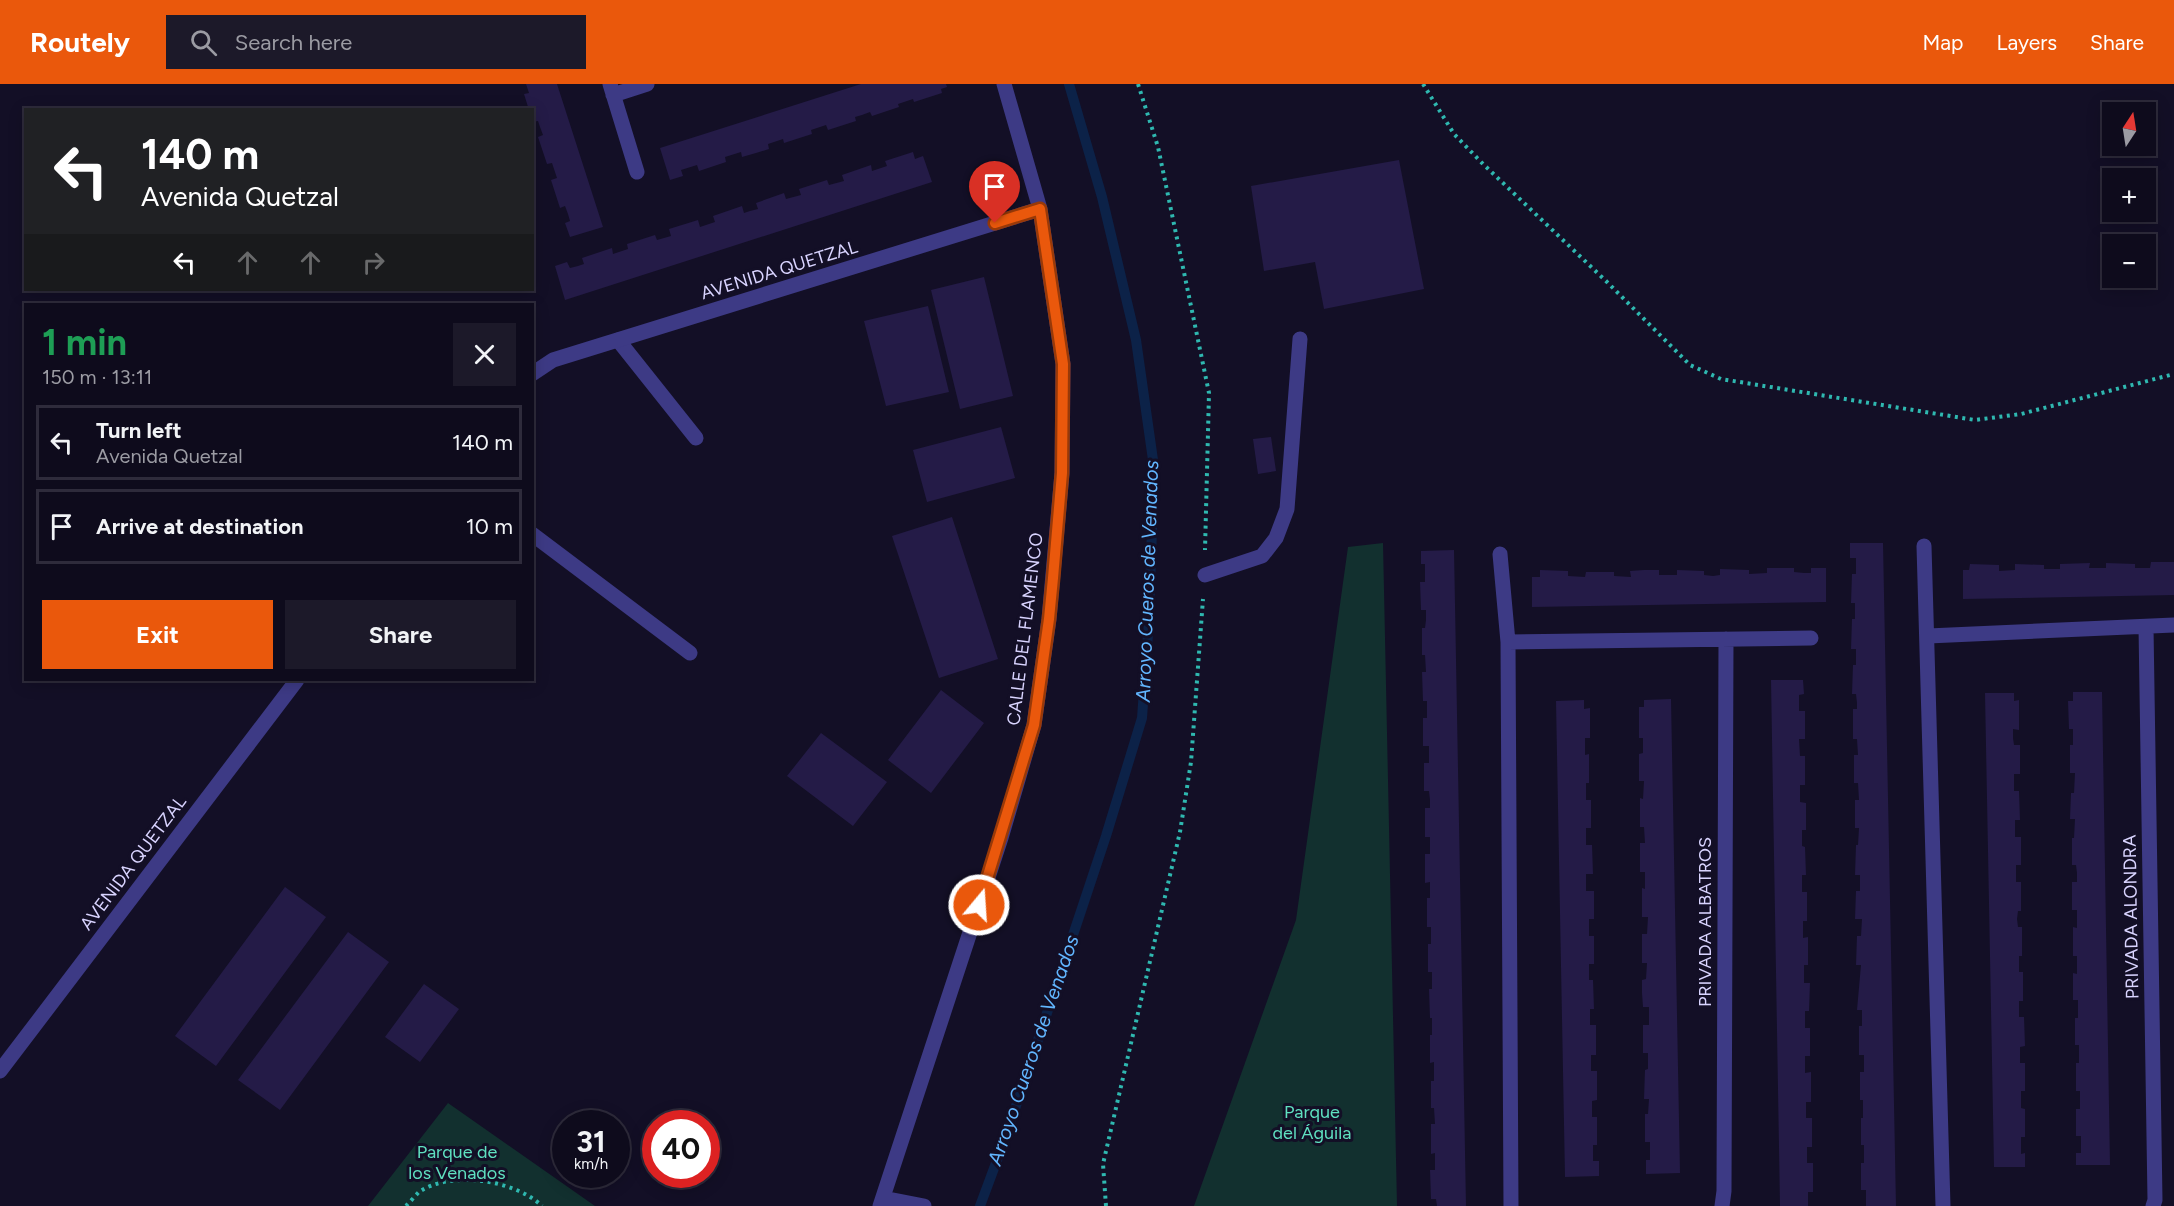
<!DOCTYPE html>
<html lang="en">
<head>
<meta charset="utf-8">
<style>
	body { margin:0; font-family:Figtree,sans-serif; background:#1c1929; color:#f1f3f6; height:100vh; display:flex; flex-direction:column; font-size:22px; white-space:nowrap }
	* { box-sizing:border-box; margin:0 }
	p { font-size:20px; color:#9b9ba3 }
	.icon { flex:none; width:33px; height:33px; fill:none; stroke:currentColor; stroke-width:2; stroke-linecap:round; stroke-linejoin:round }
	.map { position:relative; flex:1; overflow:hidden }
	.sheet { position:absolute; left:24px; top:219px; width:510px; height:378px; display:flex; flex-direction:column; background:#0e0b1c; border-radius:0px; box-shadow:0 3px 15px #0003,0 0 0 2px #2e2b3b }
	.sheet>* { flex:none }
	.hud { position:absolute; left:24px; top:24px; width:510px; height:183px; border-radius:0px; box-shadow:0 3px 15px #0003,0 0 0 2px #2e2b3b; background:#202124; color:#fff; overflow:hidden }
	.needle { width:39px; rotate:12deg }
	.tools { position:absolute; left:2102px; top:18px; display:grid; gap:12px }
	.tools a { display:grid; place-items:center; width:54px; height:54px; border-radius:0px; background:#0e0b1c; box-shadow:0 3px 15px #0003,0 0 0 2px #2e2b3b; font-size:30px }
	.speed { position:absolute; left:552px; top:1026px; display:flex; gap:12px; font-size:30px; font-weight:700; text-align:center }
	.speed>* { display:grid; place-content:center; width:78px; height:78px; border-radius:50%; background:#0e0b1c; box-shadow:0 3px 15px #0003,0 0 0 2px #2e2b3b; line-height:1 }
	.speed small { font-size:15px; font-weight:400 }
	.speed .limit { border:9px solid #d22; background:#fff; color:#111 }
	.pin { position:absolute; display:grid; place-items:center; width:51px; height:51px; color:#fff; margin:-62px -26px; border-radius:50% 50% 50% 0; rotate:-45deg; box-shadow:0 0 6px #0007 }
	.pin .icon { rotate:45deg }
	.me { position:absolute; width:66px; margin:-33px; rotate:18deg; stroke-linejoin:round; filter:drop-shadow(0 0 4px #0008) }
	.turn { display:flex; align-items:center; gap:21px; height:126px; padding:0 18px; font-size:27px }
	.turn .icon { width:78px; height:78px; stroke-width:2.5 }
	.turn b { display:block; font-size:42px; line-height:51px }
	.lanes { display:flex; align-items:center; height:57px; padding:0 18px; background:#0003; justify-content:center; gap:30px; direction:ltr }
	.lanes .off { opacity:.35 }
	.round { display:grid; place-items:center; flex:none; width:63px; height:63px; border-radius:0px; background:#1c1929 }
	.overview { display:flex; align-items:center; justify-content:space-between; height:102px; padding:0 18px }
	h1 { font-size:36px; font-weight:700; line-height:45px; color:#1e9e55 }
	.action { display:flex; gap:12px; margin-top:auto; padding:12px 18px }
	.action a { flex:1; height:69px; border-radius:0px; background:#ea580c; color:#fff; font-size:24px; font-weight:700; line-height:69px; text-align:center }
	.action a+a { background:#1c1929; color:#f1f3f6 }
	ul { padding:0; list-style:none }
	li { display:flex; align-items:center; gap:18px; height:75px; margin:0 12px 9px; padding:0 6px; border:3px solid #2e2b3b; border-radius:0px }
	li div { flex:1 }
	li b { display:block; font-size:22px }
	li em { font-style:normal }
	header { display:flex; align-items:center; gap:36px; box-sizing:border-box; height:84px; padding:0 30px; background:#ea580c; color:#fff }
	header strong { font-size:28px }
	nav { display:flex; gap:33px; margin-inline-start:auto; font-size:21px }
	.search { width:420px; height:54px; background:#1c1929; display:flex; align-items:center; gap:15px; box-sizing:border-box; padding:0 21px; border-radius:0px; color:#9b9ba3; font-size:22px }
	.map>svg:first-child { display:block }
	.green { fill:#12302f }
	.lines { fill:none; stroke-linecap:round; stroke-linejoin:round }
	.stream { stroke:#0c2248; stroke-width:10 }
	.building { fill:#241b47 }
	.path { stroke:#2fb8b0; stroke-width:4; stroke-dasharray:3 4.5; stroke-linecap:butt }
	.service { stroke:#3d3a85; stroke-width:15 }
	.minor { stroke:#3d3a85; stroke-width:15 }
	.tertiary { stroke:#3d3a85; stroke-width:15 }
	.route-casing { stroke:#983908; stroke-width:15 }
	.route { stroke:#ea580c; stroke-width:10 }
	.labels { text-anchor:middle; stroke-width:6; stroke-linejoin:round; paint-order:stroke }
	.street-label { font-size:18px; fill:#d9d4ff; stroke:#130f26 }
	.park-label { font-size:18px; fill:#5fe0c0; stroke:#130f26 }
	.water-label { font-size:20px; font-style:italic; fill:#62b6ff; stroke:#130f26 }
</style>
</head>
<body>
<header>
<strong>Routely</strong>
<div class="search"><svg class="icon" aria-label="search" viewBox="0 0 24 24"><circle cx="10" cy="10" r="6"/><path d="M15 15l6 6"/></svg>Search here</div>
<nav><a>Map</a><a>Layers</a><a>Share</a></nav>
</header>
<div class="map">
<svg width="2174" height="1122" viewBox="0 0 2174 1122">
	<rect width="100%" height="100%" fill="#130f26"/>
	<path class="green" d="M1383,459L1397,1122H1194L1296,836L1348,463Z
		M448,1019L595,1122H368Z"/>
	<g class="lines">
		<path class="stream" d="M980,1122L1006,1052L1106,752L1142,634L1149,536L1154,383L1136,256L1102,113L1069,0"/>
	</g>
	<path class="building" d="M526,0H557L603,143L570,153L565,139L570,137L568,130L565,122L560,124L551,96L557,94L552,79L547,80L538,53L543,51L540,43L538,37L532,38V26H529L524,10L529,9Z
		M861,0H946L947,3L941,5L942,9L914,18L913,15L898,20L899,23L872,32L870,28L862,31L855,33L856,37L828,46L826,41L811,46L812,50L784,59L783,55L768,60L769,65L756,69L742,73L741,68L725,73L726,78L699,87L697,81L681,86L683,92L670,96L660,64Z
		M913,68L915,75L923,72L932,98L565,216L555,182L567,178L570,184L578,182L584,180L582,174L612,164L613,170L628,165L627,160L655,151L657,156L671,152L669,145L698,136L700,143L715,138L713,132L742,122L744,129L750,127L758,125L756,119L784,109L786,115L801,111L799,105L827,96L829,101L844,97L842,91L871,81L872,87L887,82L885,77Z
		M1399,76L1424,205L1324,225L1315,178L1264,187L1251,102Z
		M984,193L1013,312L960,325L931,206Z
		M928,222L949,308L886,322L864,237Z
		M1001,343L1015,394L927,418L913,366Z
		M1271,353L1276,387L1258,390L1253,355Z
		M952,433L998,575L939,594L892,452Z
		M1850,459H1883L1896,1122H1866V1106H1861V1079H1864V1061H1861V1034H1863V1016H1860V988H1864V971H1859V942H1862V926H1857L1861,881H1856L1857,852H1861L1862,835H1855L1856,807H1860V791H1855L1856,761H1858L1859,744H1855V716H1859L1858,699H1854V671H1858L1857,655H1853V625H1857V619L1856,610H1852L1853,581H1856V565H1851L1852,535H1855V519H1851L1852,490H1856V474H1850Z
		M1454,466L1466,1122H1437L1436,1115H1431L1430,1086H1435V1069L1431,1070V1040H1435L1434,1024H1431V997H1434V978L1430,979V951H1432V934H1430L1429,905H1432V888H1428V860H1431V843H1427V814H1430V798L1425,799V770H1430V753H1425V724H1430V716L1429,707H1424V679H1429V662H1423V634H1427V617H1423L1422,588H1426L1425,571H1422V544H1425L1426,536V526H1421L1420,498H1425V480H1421V467Z
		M2151,478H2174V511L1963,515V486H1969L1970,480L1999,481V487L2015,486V480L2044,481V485H2060V480L2090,479L2089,484H2106V479L2135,480V484H2150Z
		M1767,484H1794V488L1804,489H1811V484H1826V518L1532,523V493H1540V486L1568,487V492L1585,493L1586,488H1614V492L1631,493L1630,487L1644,486H1659V491H1677V486L1704,487V491L1713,492L1720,491V485L1749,486V490L1767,489Z
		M1771,596H1803L1804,610L1799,611V627H1805V655H1799L1800,672H1805V701H1800V718L1806,719V746H1802V762L1805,763L1806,791H1802V808H1807V837H1803V854L1808,853V881H1804V899H1810L1809,927H1805V944H1810V972H1805V989L1811,988V1018H1806V1034H1812V1063H1807V1079H1813V1108H1808V1122H1780Z
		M941,606L984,639L931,709L888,676Z
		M2073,608H2102L2110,1081H2076V1069H2081V1052H2076V1025H2080V1007H2076V979H2079V961H2075V934H2078V916H2073V889L2077,890V872H2073V843L2077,844V826H2072V798H2077V789L2076,781H2072V754H2074L2075,735H2070L2071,709H2074L2075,689H2070V661H2073V645H2069L2068,617H2073Z
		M1985,609H2014V617L2019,616V646L2013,645V654L2014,661H2020V690H2014V707H2019L2020,736H2015V753H2021V781H2016V798H2021V827H2018L2017,835L2018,843H2022V872H2019V888H2023V917H2019V933H2024L2025,962L2020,963V979H2025V1007H2021V1024L2025,1025V1053H2021V1070L2025,1069V1083H1994Z
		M1671,615L1680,1089L1646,1090V1076H1650V1058H1645V1030H1648L1649,1015H1644L1645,986L1648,985V969H1643V941H1649V923H1643L1642,909V896L1646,895L1647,879H1642V850H1647L1648,833H1642V804L1645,805V788H1640V759H1645L1644,743H1640V714L1643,715L1644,697H1639V670L1643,669V654H1639V623H1644V616Z
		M1584,616V625L1590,624V654H1585V671L1589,670V699H1586V716H1591V744H1586V761H1592L1593,790H1586V807H1594V835H1589V852H1594V880H1589V896H1593L1594,925H1590V941H1596V971H1591V987H1597V1016L1592,1017V1033H1597V1061H1593V1077H1599V1092L1565,1093L1556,617Z
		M821,649L887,698L853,742L787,692Z
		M285,803L326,833L216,982L175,952Z
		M348,848L389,878L280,1026L238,996Z
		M424,900L459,925L420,978L385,953Z"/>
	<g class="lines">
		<path class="path" d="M1138,0L1158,63L1209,309L1205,466
			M1423,0L1454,50L1483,80L1606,197L1690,281L1721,295L1975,336L2021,330L2174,290
			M406,1122C410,1118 415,1112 419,1108C451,1086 515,1096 542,1122
			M1106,1122L1103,1080L1180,748L1191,678L1203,515"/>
		<path class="service" d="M618,256L696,354
			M532,450L690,569
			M1205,491L1262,472L1276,454L1287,425L1300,255"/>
		<path class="minor" d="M610,0L637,88
			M613,11L647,0
			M1924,462L1943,1122
			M1500,470L1508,558L1511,1122
			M2146,543L2155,1116L2153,1122
			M1928,552L2174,541
			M1508,558L1811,554
			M1722,1122L1724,1107L1726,555"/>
		<path class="tertiary" d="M532,290L553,276L1040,125
			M0,987L297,596
			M883,1114L924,1122
			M880,1122L1001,754L1034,641L1049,535L1062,389L1063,280L1040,125L1004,0"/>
	</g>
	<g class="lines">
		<defs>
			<path id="route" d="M979,821L1034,641L1049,535L1053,494L1062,389L1063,280L1040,125L995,139"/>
		</defs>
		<use href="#route" class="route-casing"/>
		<use href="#route" class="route"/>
	</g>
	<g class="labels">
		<g class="street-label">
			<text transform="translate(779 186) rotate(-17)" y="6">AVENIDA QUETZAL</text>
			<text transform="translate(1025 545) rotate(-83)" y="6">CALLE DEL FLAMENCO</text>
			<text transform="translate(133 779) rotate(-53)" y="6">AVENIDA QUETZAL</text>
			<text transform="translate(2131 833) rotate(-91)" y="6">PRIVADA ALONDRA</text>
			<text transform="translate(1705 838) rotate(-90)" y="6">PRIVADA ALBATROS</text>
		</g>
		<g class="park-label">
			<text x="1312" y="1034">Parque<tspan x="1312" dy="21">del Águila</tspan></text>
			<text x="457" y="1074">Parque de<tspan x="457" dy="21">los Venados</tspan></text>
		</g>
		<g class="water-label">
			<text transform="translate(1147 497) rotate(-88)" y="7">Arroyo Cueros de Venados</text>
			<text transform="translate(1033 966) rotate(-71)" y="7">Arroyo Cueros de Venados</text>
		</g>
	</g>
</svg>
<div class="tools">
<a><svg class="needle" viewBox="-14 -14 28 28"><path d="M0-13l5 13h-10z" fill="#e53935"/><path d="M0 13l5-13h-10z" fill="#9b9ba3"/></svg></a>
<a>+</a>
<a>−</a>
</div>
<div class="speed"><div>31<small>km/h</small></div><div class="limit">40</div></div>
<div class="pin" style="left:995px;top:139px;background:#d93025"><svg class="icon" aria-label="arrive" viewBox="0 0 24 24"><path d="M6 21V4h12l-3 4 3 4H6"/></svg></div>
<svg class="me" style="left:979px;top:821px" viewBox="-20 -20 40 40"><circle r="17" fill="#ea580c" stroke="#fff" stroke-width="3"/><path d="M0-11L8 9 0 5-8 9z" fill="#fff"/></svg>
<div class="hud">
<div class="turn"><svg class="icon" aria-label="left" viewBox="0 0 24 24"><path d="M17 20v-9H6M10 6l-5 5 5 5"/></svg><div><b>140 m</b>Avenida Quetzal</div></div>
<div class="lanes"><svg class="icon" aria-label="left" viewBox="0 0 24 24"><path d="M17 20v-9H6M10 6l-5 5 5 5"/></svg><svg class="icon off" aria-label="ahead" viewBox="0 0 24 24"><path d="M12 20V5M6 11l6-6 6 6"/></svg><svg class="icon off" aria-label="ahead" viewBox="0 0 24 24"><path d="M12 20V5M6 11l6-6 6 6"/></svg><svg class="icon off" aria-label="right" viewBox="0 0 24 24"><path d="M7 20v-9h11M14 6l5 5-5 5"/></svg></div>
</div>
<section class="sheet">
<div class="overview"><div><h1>1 min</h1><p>150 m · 13:11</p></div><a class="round"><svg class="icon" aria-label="close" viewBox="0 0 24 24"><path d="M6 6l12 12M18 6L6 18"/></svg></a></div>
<ul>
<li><svg class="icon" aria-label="left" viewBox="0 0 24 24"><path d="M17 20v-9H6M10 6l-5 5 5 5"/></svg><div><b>Turn left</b><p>Avenida Quetzal</p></div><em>140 m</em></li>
<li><svg class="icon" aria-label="arrive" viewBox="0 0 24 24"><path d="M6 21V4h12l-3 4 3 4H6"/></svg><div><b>Arrive at destination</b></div><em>10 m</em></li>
</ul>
<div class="action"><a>Exit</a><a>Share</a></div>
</section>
</div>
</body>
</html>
